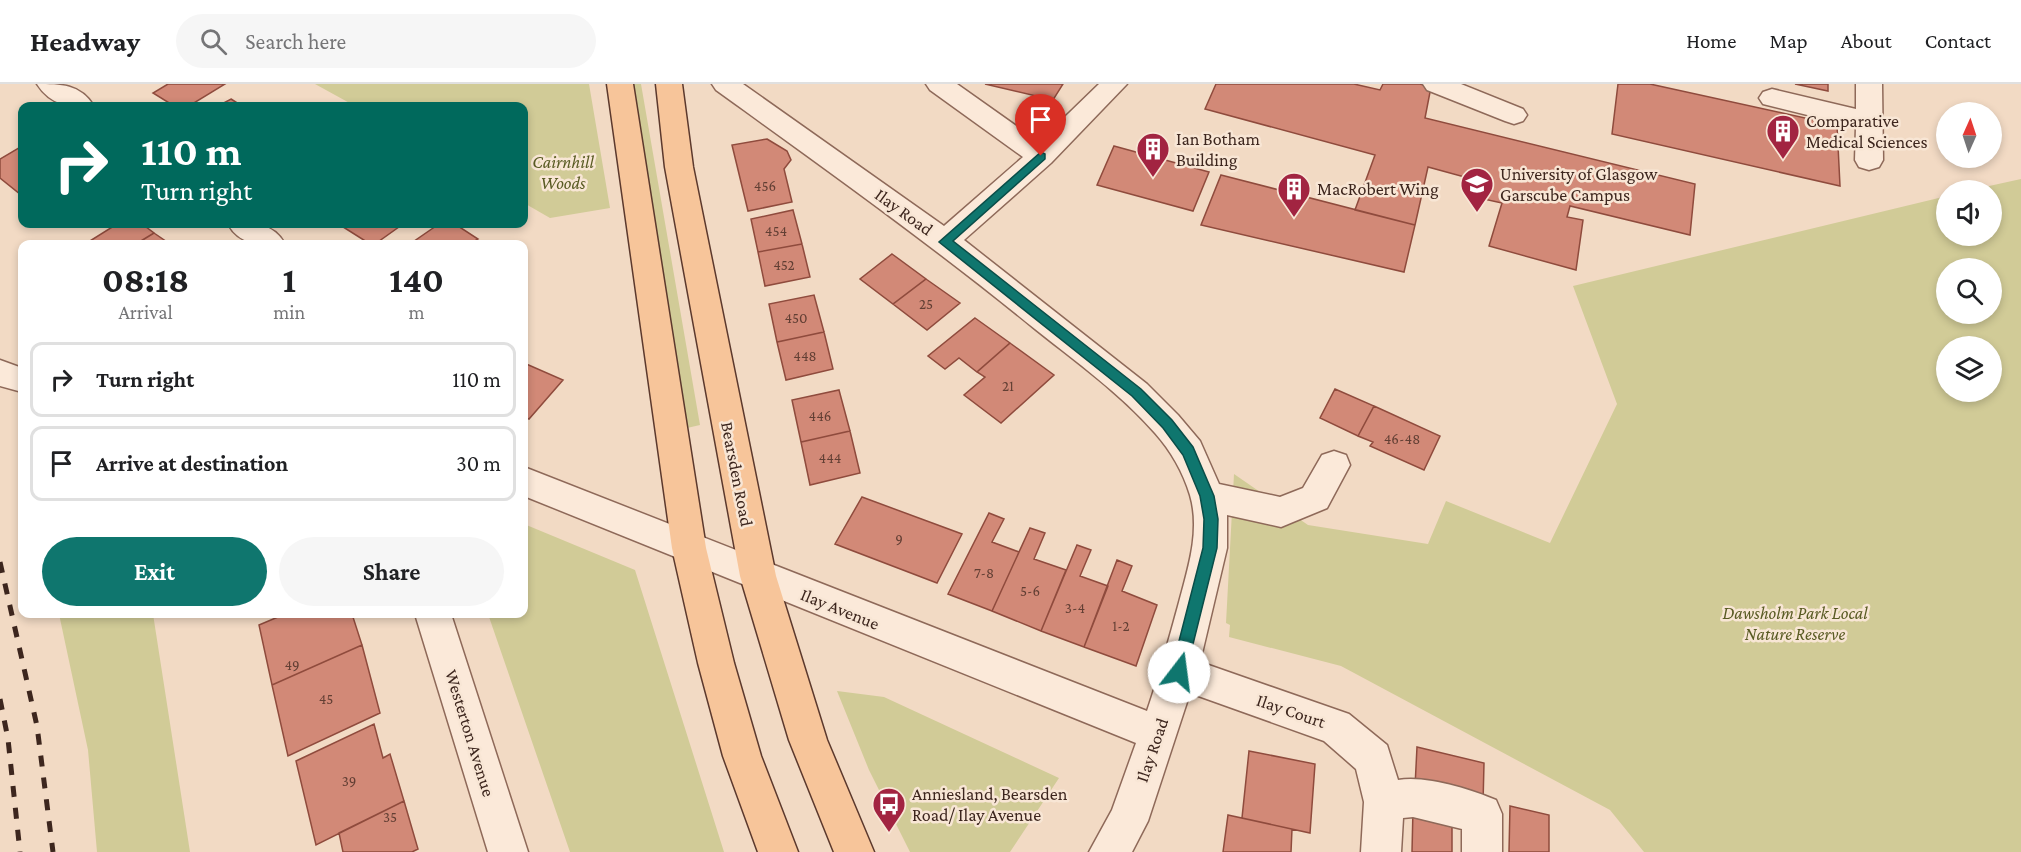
<!DOCTYPE html>
<html lang="en">
<head>
<meta charset="utf-8">
<style>
	body { margin:0; font-family:"Crimson Pro",serif; background:#f6f6f6; color:#202124; height:100vh; display:flex; flex-direction:column; font-size:22px; white-space:nowrap }
	* { box-sizing:border-box; margin:0 }
	p { font-size:20px; color:#757577 }
	.icon { flex:none; width:33px; height:33px; fill:none; stroke:currentColor; stroke-width:2; stroke-linecap:round; stroke-linejoin:round }
	.map { position:relative; flex:1; overflow:hidden }
	.details { position:absolute; left:18px; top:156px; width:510px; height:378px; display:flex; flex-direction:column; background:#fff; border-radius:12px; box-shadow:0 3px 9px #0003 }
	.details>* { flex:none }
	.top-card { position:absolute; left:18px; top:18px; width:510px; height:126px; border-radius:12px; box-shadow:0 3px 9px #0003; background:#00695c; color:#fff; overflow:hidden }
	.needle { width:39px; rotate:3deg }
	.fabs { position:absolute; left:1936px; top:18px; display:grid; gap:12px }
	.fabs a { display:grid; place-items:center; width:66px; height:66px; border-radius:50%; background:#fff; box-shadow:0 3px 9px #0003; font-size:30px }
	.pin { position:absolute; display:grid; place-items:center; width:51px; height:51px; color:#fff; margin:-62px -26px; border-radius:50% 50% 50% 0; rotate:-45deg; box-shadow:0 0 6px #0007 }
	.pin .icon { rotate:45deg }
	.me { position:absolute; width:66px; margin:-33px; rotate:15deg; stroke-linejoin:round; filter:drop-shadow(0 0 4px #0008) }
	.turn { display:flex; align-items:center; gap:21px; height:126px; padding:0 24px; font-size:27px }
	.turn .icon { width:78px; height:78px; stroke-width:2.5 }
	.turn b { display:block; font-size:42px; line-height:51px }
	.eta { display:flex; justify-content:space-evenly; align-items:center; height:102px; text-align:center }
	.eta b { font-size:36px; font-weight:700; line-height:42px }
	.primary-button { display:flex; gap:12px; margin-top:auto; padding:12px 24px }
	.primary-button a { flex:1; height:69px; border-radius:36px; background:#0f766e; color:#fff; font-size:24px; font-weight:700; line-height:69px; text-align:center }
	.primary-button a+a { background:#f6f6f6; color:#202124 }
	ul { padding:0; list-style:none }
	li { display:flex; align-items:center; gap:18px; height:75px; margin:0 12px 9px; padding:0 12px; border:3px solid #e0e0e0; border-radius:12px }
	li div { flex:1 }
	li b { display:block; font-size:22px }
	li em { font-style:normal }
	header { display:flex; align-items:center; gap:36px; box-sizing:border-box; height:84px; padding:0 30px; background:#fff; border-bottom:2px solid #e0e0e0 }
	header strong { font-size:28px }
	nav { display:flex; gap:33px; margin-inline-start:auto; font-size:21px }
	.search { width:420px; height:54px; background:#f6f6f6; display:flex; align-items:center; gap:15px; box-sizing:border-box; padding:0 21px; border-radius:33px; color:#757577; font-size:22px }
	.map>svg:first-child { display:block }
	.green { fill:#d1cb97; fill-rule:evenodd }
	.building { fill:#d28977; stroke:#8f4b3d; stroke-width:1.5 }
	.lines { fill:none; stroke-linecap:round; stroke-linejoin:round }
	.minor-casing { stroke:#8e6959; stroke-width:3 }
	.major-casing { stroke:#5c392d; stroke-width:3 }
	.minor { fill:#fbe9d9; fill-rule:evenodd }
	.major { fill:#f7c59a; fill-rule:evenodd }
	.rail { stroke:#3d261e; stroke-width:5; stroke-dasharray:11 11; stroke-linecap:butt }
	.route { fill:#0f766e; stroke:#0a4d48; stroke-width:1.5 }
	.labels { text-anchor:middle; stroke-width:5; stroke-linejoin:round; paint-order:stroke }
	.number-label { font-size:15px; fill:#623f34 }
	.poi-label { font-size:18px; fill:#3d261e; stroke:#f8e6d5; text-anchor:start }
	.park-label { font-size:18px; font-style:italic; fill:#595b23; stroke:#f8e6d5 }
	.street-label { font-size:18px; fill:#3d261e; stroke:#f8e6d5 }
</style>
</head>
<body>
<header>
<strong>Headway</strong>
<div class="search"><svg class="icon" aria-label="search" viewBox="0 0 24 24"><circle cx="10" cy="10" r="6"/><path d="M15 15l6 6"/></svg>Search here</div>
<nav><a>Home</a><a>Map</a><a>About</a><a>Contact</a></nav>
</header>
<div class="map">
<svg width="2021" height="768" viewBox="0 0 2021 768">
	<rect width="100%" height="100%" fill="#f2dac4"/>
	<path class="green" d="M315,0H589L610,124L550,134L524,119V22H355Z
		M631,0H641L700,341L687,344Z
		M2021,95V768H1644L1610,726L1341,582L1229,553L1230,541L1226,539L1234,390L1308,441L1428,460L1446,417L1550,459L1617,320L1573,202L1947,112V152H1992V106H1971ZM1947,184H1992V230H1947ZM1947,262H1992V308H1947Z
		M524,440L635,486L724,768H570L488,530H524Z
		M59,530H153L190,768H97L88,666Z
		M837,607L884,613L1059,694L1010,768H910L869,686Z"/>
	<path class="building" d="M168,0H225L189,22H174L153,9Z
		M985,0H1063L1053,16Z
		M1216,0H1354L1380,6L1383,0H1420L1431,3L1425,34L1695,100L1690,151L1570,122L1567,133L1583,136L1576,186L1489,162L1502,119L1470,112L1472,95L1428,83L1415,141L1355,126L1375,71L1205,25Z
		M1618,0H1650L1837,41L1840,102L1612,50Z
		M1795,0H1828V7Z
		M231,15L242,22H218Z
		M767,55L787,67L791,76L784,85L792,118L748,127L732,61Z
		M22,62V109L20,110L0,94V75Z
		M1114,62L1209,88L1193,127L1097,101Z
		M1221,91L1415,141L1404,188L1201,141Z
		M793,126L802,160L758,168L751,135Z
		M117,140H142L154,149L136,160H85Z
		M342,140H403L375,160H370L340,141Z
		M439,140H455L478,155L470,160H410Z
		M154,149L170,160H136Z
		M802,160L810,193L765,202L758,168Z
		M892,170L926,195L893,220L860,195Z
		M926,195L960,219L927,246L893,220Z
		M814,211L824,248L777,258L769,220Z
		M975,234L1010,259L977,288L959,274L945,285L928,272Z
		M824,248L833,285L786,296L777,258Z
		M1010,259L1054,291L1001,339L964,311L985,293L977,288Z
		M524,279L563,296L529,335L524,333Z
		M1335,305L1374,322L1358,352L1320,334Z
		M839,306L850,347L801,358L792,316Z
		M1374,322L1440,352L1424,386L1370,362L1373,358L1358,352Z
		M850,347L860,389L810,401L801,358Z
		M862,413L962,450L937,499L835,460Z
		M989,429L1004,435L992,458L1019,468L992,527L948,510Z
		M1030,444L1045,449L1034,475L1066,486L1041,547L992,527Z
		M1077,461L1091,466L1080,492L1108,502L1084,563L1041,547Z
		M1117,476L1132,482L1122,507L1157,521L1136,582L1084,563Z
		M285,530H352L362,561L272,601L259,541Z
		M362,561L380,629L288,672L272,601Z
		M374,640L383,674L390,670L404,717L316,761L296,677Z
		M1417,663L1484,679L1483,720L1415,703Z
		M1249,667L1315,680L1310,749L1242,734Z
		M404,717L418,765L412,768H343L339,749Z
		M1510,722L1549,731V768H1509Z
		M1413,725L1452,733V768H1412Z
		M1228,731L1292,745L1291,768H1223Z"/>
	<g class="lines">
		<defs>
			<path id="minor" d="M37,0C61,0 80,0 94,22C71,24 51,22 37,0Z
				M712,0H743L944,142L1023,73L930,6L926,0H957L1039,58L1099,0H1127L1051,79L964,156L1147,300L1178,331L1200,357L1219,400L1280,413L1303,404L1322,371L1334,367L1346,371L1350,381L1327,424L1293,438L1281,443L1227,431V464L1200,578L1349,630L1387,661L1398,696C1425,691 1470,705 1496,716L1502,730V768H1462V745L1413,733L1403,734L1401,768H1361L1364,718L1356,685L1324,657L1190,609L1148,737L1132,768H1089L1112,726L1136,659L524,412V383L1147,627C1159,592 1168,558 1178,522C1187,487 1201,448 1190,411C1183,388 1171,367 1155,349C1120,309 1076,278 1035,245C932,161 824,84 716,6Z
				M1423,0H1461L1523,25L1527,31L1523,37L1514,40L1505,37L1427,6Z
				M1856,0H1882L1883,76L1879,83L1869,86L1859,83L1855,76L1856,43L1763,20L1759,14L1763,8L1772,5L1856,25Z
				M228,140C250,138 273,138 285,160C263,162 240,162 228,140Z
				M0,276L22,284V308L0,302Z
				M415,530H451L528,768H488Z"/>
			<path id="major" d="M607,0H633L706,464L734,579L761,672L798,768H758L723,672L698,579L672,464Z
				M656,0H682L693,83L776,492L827,656L874,768H834L789,656L740,492L665,83Z"/>
		</defs>
		<use href="#minor" class="minor-casing"/>
		<use href="#major" class="major-casing"/>
		<use href="#minor" class="minor"/>
		<use href="#major" class="major"/>
		<path class="rail" d="M0,478L37,642L53,768
			M0,615L8,655L20,768"/>
	</g>
	<path class="route" d="M1041,68L1045,70V75L953,157L1141,305L1172,336L1193,363L1214,412L1218,435L1217,464L1186,588L1184,593L1179,595L1173,593L1171,588L1203,464L1204,435L1200,412L1183,371L1163,344L1132,312L939,158Z"/>
	<defs>
		<symbol id="building-pin" viewBox="-11 -11 22 30"><path d="M0 17L-7.5 6A9.5 9.5 0 1 1 7.5 6Z" fill="#a22441" stroke="#f8e6d5"/><path d="M-4-6H4V6H1V3H-1V6H-4ZM-2.5-4.3h1.7v1.8h-1.7ZM.8-4.3h1.7v1.8H.8ZM-2.5-1h1.7V.8h-1.7ZM.8-1h1.7V.8H.8Z" fill="#fff"/></symbol>
		<symbol id="university-pin" viewBox="-11 -11 22 30"><path d="M0 17L-7.5 6A9.5 9.5 0 1 1 7.5 6Z" fill="#a22441" stroke="#f8e6d5"/><path d="M0-5L7-2L0 1L-7-2ZM-4 1L0 2.5L4 1V4Q0 6-4 4Z" fill="#fff"/></symbol>
		<symbol id="bus-pin" viewBox="-11 -11 22 30"><path d="M0 17L-7.5 6A9.5 9.5 0 1 1 7.5 6Z" fill="#a22441" stroke="#f8e6d5"/><path d="M-5-6H5V4H4V6H2V4H-2V6H-4V4H-5ZM-3.5-4V0h7V-4ZM-3.5 1.2v1.5H-2V1.2ZM2 1.2v1.5H3.5V1.2Z" fill="#fff"/></symbol>
	</defs>
	<g fill-rule="evenodd">
		<use href="#building-pin" x="1764" y="28" width="38" height="52"/>
		<use href="#building-pin" x="1134" y="46" width="38" height="52"/>
		<use href="#university-pin" x="1458" y="81" width="38" height="52"/>
		<use href="#building-pin" x="1275" y="86" width="38" height="52"/>
		<use href="#bus-pin" x="870" y="701" width="38" height="52"/>
	</g>
	<g class="labels">
		<g class="number-label">
			<text x="765" y="107">456</text>
			<text x="776" y="152">454</text>
			<text x="784" y="186">452</text>
			<text x="926" y="225">25</text>
			<text x="796" y="239">450</text>
			<text x="805" y="277">448</text>
			<text x="1008" y="307">21</text>
			<text x="820" y="337">446</text>
			<text x="1402" y="360">46-48</text>
			<text x="830" y="379">444</text>
			<text x="899" y="460">9</text>
			<text x="984" y="494">7-8</text>
			<text x="1030" y="512">5-6</text>
			<text x="1075" y="529">3-4</text>
			<text x="1121" y="547">1-2</text>
			<text x="292" y="586">49</text>
			<text x="326" y="620">45</text>
			<text x="349" y="702">39</text>
			<text x="390" y="738">35</text>
		</g>
		<g class="poi-label">
			<text x="1806" y="43">Comparative<tspan x="1806" dy="21">Medical Sciences</tspan></text>
			<text x="1176" y="61">Ian Botham<tspan x="1176" dy="21">Building</tspan></text>
			<text x="1500" y="96">University of Glasgow<tspan x="1500" dy="21">Garscube Campus</tspan></text>
			<text x="1317" y="111">MacRobert Wing</text>
			<text x="912" y="716">Anniesland, Bearsden<tspan x="912" dy="21">Road/ Ilay Avenue</tspan></text>
		</g>
		<g class="park-label">
			<text x="563" y="84">Cairnhill<tspan x="563" dy="21">Woods</tspan></text>
			<text x="1795" y="535">Dawsholm Park Local<tspan x="1795" dy="21">Nature Reserve</tspan></text>
		</g>
		<g class="street-label">
			<text transform="translate(904 128) rotate(36)" y="6">Ilay Road</text>
			<text transform="translate(737 390) rotate(79)" y="6">Bearsden Road</text>
			<text transform="translate(840 525) rotate(22)" y="6">Ilay Avenue</text>
			<text transform="translate(1291 627) rotate(19)" y="6">Ilay Court</text>
			<text transform="translate(470 649) rotate(73)" y="6">Westerton Avenue</text>
			<text transform="translate(1152 666) rotate(-71)" y="6">Ilay Road</text>
		</g>
	</g>
</svg>
<div class="fabs">
<a><svg class="needle" viewBox="-14 -14 28 28"><path d="M0-13l5 13h-10z" fill="#e53935"/><path d="M0 13l5-13h-10z" fill="#757577"/></svg></a>
<a><svg class="icon" aria-label="sound" viewBox="0 0 24 24"><path d="M4 9h4l5-4v14l-5-4H4zM17 9q2 3 0 6"/></svg></a>
<a><svg class="icon" aria-label="search" viewBox="0 0 24 24"><circle cx="10" cy="10" r="6"/><path d="M15 15l6 6"/></svg></a>
<a><svg class="icon" aria-label="layers" viewBox="0 0 24 24"><path d="M12 4l9 5-9 5-9-5zM3 14l9 5 9-5"/></svg></a>
</div>
<div class="pin" style="left:1041px;top:72px;background:#d93025"><svg class="icon" aria-label="arrive" viewBox="0 0 24 24"><path d="M6 21V4h12l-3 4 3 4H6"/></svg></div>
<svg class="me" style="left:1179px;top:588px" viewBox="-20 -20 40 40"><circle r="19" fill="#fff"/><path d="M0-13L10 11 0 6-10 11z" fill="#0f766e"/></svg>
<div class="top-card">
<div class="turn"><svg class="icon" aria-label="right" viewBox="0 0 24 24"><path d="M7 20v-9h11M14 6l5 5-5 5"/></svg><div><b>110 m</b>Turn right</div></div>
</div>
<section class="details">
<div class="eta">
<div><b>08:18</b><p>Arrival</p></div>
<div><b>1</b><p>min</p></div>
<div><b>140</b><p>m</p></div>
</div>
<ul>
<li><svg class="icon" aria-label="right" viewBox="0 0 24 24"><path d="M7 20v-9h11M14 6l5 5-5 5"/></svg><div><b>Turn right</b></div><em>110 m</em></li>
<li><svg class="icon" aria-label="arrive" viewBox="0 0 24 24"><path d="M6 21V4h12l-3 4 3 4H6"/></svg><div><b>Arrive at destination</b></div><em>30 m</em></li>
</ul>
<div class="primary-button"><a>Exit</a><a>Share</a></div>
</section>
</div>
</body>
</html>
